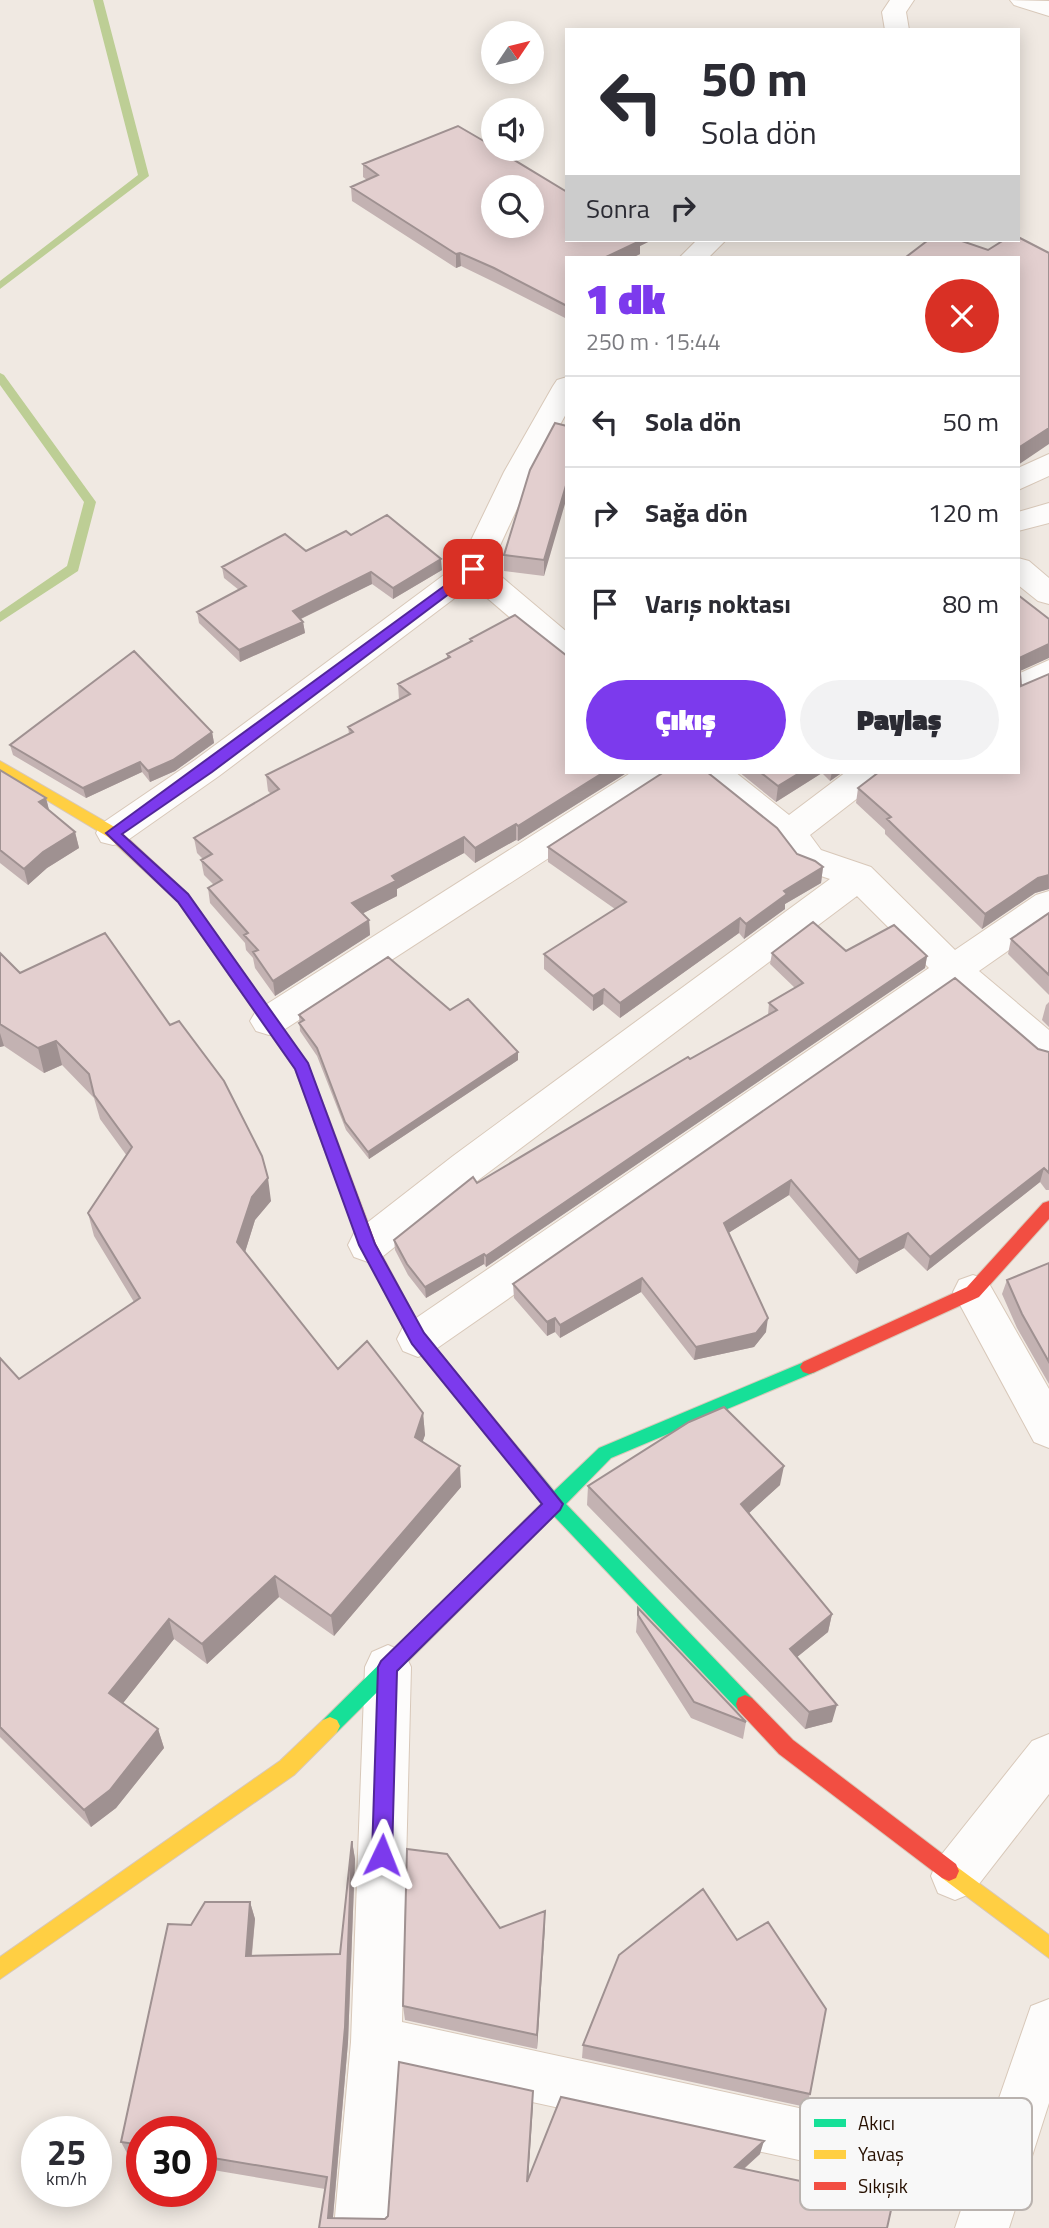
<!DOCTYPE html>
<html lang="tr">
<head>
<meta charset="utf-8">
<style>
	body { margin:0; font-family:"Titillium Web",sans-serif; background:#f2f2f3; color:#2b2b33; height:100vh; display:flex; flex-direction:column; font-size:26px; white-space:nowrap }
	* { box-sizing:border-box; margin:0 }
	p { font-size:23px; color:#7c7c81 }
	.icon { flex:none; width:38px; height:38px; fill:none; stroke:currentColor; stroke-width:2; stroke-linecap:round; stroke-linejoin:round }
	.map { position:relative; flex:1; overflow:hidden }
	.sheet { position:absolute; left:565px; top:256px; width:455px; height:518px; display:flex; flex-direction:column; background:#fff; border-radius:0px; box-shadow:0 4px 18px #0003 }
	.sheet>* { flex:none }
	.guide { position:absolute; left:565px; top:28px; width:455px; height:214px; border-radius:0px; box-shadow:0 4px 18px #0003; background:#fff; color:#2b2b33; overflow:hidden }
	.needle { width:46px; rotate:55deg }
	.buttons { position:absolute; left:481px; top:21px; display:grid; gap:14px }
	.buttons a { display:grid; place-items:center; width:63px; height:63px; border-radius:50%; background:#fff; box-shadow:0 4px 18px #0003; font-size:35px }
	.speed { position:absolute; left:21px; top:2116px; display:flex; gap:14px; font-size:35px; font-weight:700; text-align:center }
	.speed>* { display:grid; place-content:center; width:91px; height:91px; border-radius:50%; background:#fff; box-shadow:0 4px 18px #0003; line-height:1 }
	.speed small { font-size:18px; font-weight:400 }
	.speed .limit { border:10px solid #d22; background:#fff; color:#111 }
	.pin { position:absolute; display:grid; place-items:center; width:60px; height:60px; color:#fff; margin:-30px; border-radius:14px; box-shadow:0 4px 10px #0006 }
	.me { position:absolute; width:77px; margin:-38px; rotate:2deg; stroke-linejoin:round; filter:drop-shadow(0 0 5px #0008) }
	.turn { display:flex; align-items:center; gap:24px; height:147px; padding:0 21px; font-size:32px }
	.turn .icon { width:91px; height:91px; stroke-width:2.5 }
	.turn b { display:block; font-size:49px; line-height:60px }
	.then { display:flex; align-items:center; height:66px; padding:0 21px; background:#0003; gap:14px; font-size:26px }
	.round { display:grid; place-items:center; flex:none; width:74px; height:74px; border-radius:37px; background:#f2f2f3 }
	.overview { display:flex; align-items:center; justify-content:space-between; height:119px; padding:0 21px }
	h1 { font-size:42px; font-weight:800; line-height:52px; color:#7c3aed }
	.action { display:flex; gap:14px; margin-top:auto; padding:14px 21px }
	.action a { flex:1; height:80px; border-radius:42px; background:#7c3aed; color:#fff; font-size:28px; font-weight:800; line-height:80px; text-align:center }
	.action a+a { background:#f2f2f3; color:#2b2b33 }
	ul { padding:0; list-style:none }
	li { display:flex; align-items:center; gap:21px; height:91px; padding:0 21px; border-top:2px solid #e1e1e2 }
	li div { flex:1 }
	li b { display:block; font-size:26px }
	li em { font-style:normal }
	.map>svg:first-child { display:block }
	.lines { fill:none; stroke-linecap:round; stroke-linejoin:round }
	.stream { fill:#bdce95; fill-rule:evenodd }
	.street-casing { stroke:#d8c8b9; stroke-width:2 }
	.fast-casing { stroke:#d8c8b9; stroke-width:2 }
	.slow-casing { stroke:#d8c8b9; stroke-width:2 }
	.jam-casing { stroke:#d8c8b9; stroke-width:2 }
	.street { fill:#fdfcfb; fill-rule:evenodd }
	.fast { fill:#16e098; fill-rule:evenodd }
	.slow { fill:#ffcf43; fill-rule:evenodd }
	.jam { fill:#f24e42; fill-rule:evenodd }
	.wall { fill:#c3b2b2 }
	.shaded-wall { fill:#9f9191 }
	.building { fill:#e3cfcf; stroke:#9f9191; stroke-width:2; fill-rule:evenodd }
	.route { fill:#7c3aed; stroke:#51269a; stroke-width:2 }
	.key { fill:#f8f8f8; stroke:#b9b2ae; stroke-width:2 }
	.key-label { font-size:19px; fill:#271000 }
</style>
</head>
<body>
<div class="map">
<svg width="1049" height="2228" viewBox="0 0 1049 2228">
	<rect width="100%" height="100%" fill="#f0e9e2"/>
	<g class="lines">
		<path class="stream" d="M93,0H103L149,176L0,289V281L138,175Z
			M0,373L4,375L96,502L78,571L0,622V612L67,566L84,502L0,385Z"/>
		<defs>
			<path id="street" d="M890,0H914L906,12L909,30H885L882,12Z
				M1010,0L1049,1V16L1014,5Z
				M697,240H726L709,257H680Z
				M567,377V412L534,472L490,567L567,632V660L556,657L472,585L219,776L125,842L113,845L101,842L96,833L101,824L195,760L460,563L504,472L553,386L557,380Z
				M1049,454V476L1018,490V468Z
				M1049,503V523L1018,531V512Z
				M1018,558L1029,561L1049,578V604L1038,601L1018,585Z
				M1049,660V685L1018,699V674Z
				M632,772H674L669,780L282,1031L269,1035L256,1031L250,1021L256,1011Z
				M696,772H735L789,815L846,772H886L881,780L810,835L821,850L871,867L955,950L1036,895L1049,891V922L979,971L1049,1030V1067L1036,1062L952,990L433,1351L418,1357L403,1351L397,1339L403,1327L929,968L857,896L481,1178L382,1257L368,1262L354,1257L348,1245L354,1233L453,1156L830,879L797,868L777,842L701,780Z
				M973,1275L987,1280L1049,1389V1448L1034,1442L953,1292L959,1280Z
				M388,1645L404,1652L411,1667L402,2022L891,2128L980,2153L1031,2006L1049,1999V2103L1009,2228H955L964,2201L891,2180L399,2073L388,2228H334L351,2042L365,1667L372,1652Z
				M1049,1734V1794L972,1893L955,1900L938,1893L931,1876L938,1859L1032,1741Z"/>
			<path id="fast" d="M809,1360L815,1362L818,1367L815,1372L611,1458L566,1504L752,1698L754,1704L752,1710L745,1713L738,1710L554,1516L337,1732L330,1735L323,1732L320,1726L323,1720L542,1503L502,1453L499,1448L502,1443L508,1440L514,1443L554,1491L599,1448Z"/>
			<path id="slow" d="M0,761L118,829L188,894L307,1063L329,1119L327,1123H315L295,1069L178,902L108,837L0,772Z
				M330,1717L337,1720L340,1726L337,1732L294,1775L0,1979V1957L280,1761L323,1720Z
				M949,1861L1049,1935V1958L942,1878L939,1871L942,1864Z"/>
			<path id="jam" d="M321,1113L327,1115L329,1119L376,1244L424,1334L514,1443L517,1448L514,1453L508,1456L502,1453L412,1344L360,1245L313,1119L315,1115Z
				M1049,1201V1219L979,1297L815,1372L809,1374L803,1372L800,1367L803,1362L967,1287L1043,1203Z
				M745,1695L752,1698L793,1740L956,1864L959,1871L956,1878L949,1881L942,1878L779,1754L738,1710L736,1704L738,1698Z"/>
		</defs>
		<use href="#street" class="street-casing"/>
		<use href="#fast" class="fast-casing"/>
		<use href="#slow" class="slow-casing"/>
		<use href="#jam" class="jam-casing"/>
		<use href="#street" class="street"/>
		<use href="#fast" class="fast"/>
		<use href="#slow" class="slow"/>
		<use href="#jam" class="jam"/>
	</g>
	<path class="wall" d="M363,164L567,240H652L640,246V254L634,257H567V319L494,282L461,266L456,268L352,201L351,187L367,180L363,177Z
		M567,426L544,576L504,571V555Z
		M351,535L442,570L393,599L372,584L301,619L303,622L305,633L240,662L199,623L197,612L239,590L224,578L222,567L306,551Z
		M515,615L567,772H628L518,841L516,840L475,863L464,853L397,889V896L363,913L369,920L370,935L275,996L255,968L253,958L246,950L245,943L210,903L208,888L214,885L204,875L201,860L203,859L197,853L194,838L271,794L268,791L266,775L349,734L348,727L399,700L398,684L447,658V654L470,642V639Z
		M1020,672L1021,686L1049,674V889L1035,893L982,929L885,834V830L856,803L858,788Z
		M212,732L214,743L175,771L150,782L142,772L86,798L13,755L10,745Z
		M0,770L46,798L49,810L75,832L79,848L47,868L28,885L0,863Z
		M739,772H843L830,781L822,773L776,802Z
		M548,847L797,854L823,867L821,883L785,904V909L744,939L739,933L620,1018L603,1004L593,1011L544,969V954L615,909L548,862Z
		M1049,913V995L1008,954L1011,939Z
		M846,951L927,956L925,968L486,1267L484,1264L426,1298L408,1275L395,1250L394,1240L477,1183L768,1015L769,1003L795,988L770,964L772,953Z
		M0,953L20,973L271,1201L255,1220L245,1252L338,1369L423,1413L425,1435L422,1442L461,1487L334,1636L279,1597L207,1664L174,1639L123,1703L158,1729L164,1748L116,1808L91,1827L0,1737V1358L19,1379L134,1302L94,1236L88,1213L127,1156L100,1119L94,1098L62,1065L44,1073L4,1046L0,1047Z
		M1049,1002V1027L1042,1020L1046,1005Z
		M450,1010L518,1060L369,1159L346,1130L317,1056L300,1031L299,1015Z
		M1038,1049L1049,1052V1190H1046L1040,1182L927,1271L904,1248L856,1274L789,1195L728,1233L766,1332L754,1347L694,1360L641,1292L560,1338L555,1332L547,1336L514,1298L513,1284Z
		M1049,1263V1384L1017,1328L1002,1294L1007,1280Z
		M780,1485L749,1513L832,1614L828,1632L797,1657L832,1722L805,1729L587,1505L588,1486Z
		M638,1608L746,1722L743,1739L691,1718L636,1632Z
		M352,1841L355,1859L348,2042L333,2218L385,2219L533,2091L528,2179L760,2154L744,2169L319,2228L325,2189L201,2168V2132H142V2157L128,2155L121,2142L191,1925L250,1902L255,1919L252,1955L340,1954Z
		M545,1911L537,2049L405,2020L403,2006Z
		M583,2045L810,2094L806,2107L582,2058Z"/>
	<path class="shaded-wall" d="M633,240H652L640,246V254L634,257H606Z
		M460,253L461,266L456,268V254Z
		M1049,428V444L1018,465V448Z
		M567,482V497L544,576V560Z
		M441,559L442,570L393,599V588Z
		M371,572L372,584L294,622L293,611Z
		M303,622L305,633L240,662L239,650Z
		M1049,644V658L1018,672L1019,658Z
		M212,732L214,743L175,771L150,782L148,771Z
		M140,762L142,772L86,798L83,788Z
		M604,772H628L518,841V826Z
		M801,772H822V773L776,802L778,786Z
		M832,772H843L830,781Z
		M46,798L50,814L39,802Z
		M516,824V840L475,863V848Z
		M75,832L79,848L47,868L28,885L24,869L43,852Z
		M464,837V853L397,889V896L354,918L352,903L392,876Z
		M823,867L821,883L785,904V909L744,939L746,924L784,891Z
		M1049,875V889L1035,893L982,929L985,914L1038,878Z
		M740,918L739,933L620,1018V1003Z
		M369,920L370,935L275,996L273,981Z
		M927,956L925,968L486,1267V1256Z
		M604,989L603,1004L593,1011V996Z
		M0,1033L4,1046L0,1047Z
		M56,1041L62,1065L44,1073L38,1048Z
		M518,1052V1060L369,1159L368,1152Z
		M1044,1168L1040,1182L927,1271L930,1257Z
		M268,1178L271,1201L255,1220L241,1265L237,1242L252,1197Z
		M791,1180L789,1195L722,1237L724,1223Z
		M908,1233L904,1248L856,1274L859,1260Z
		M484,1254V1264L426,1298L425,1287Z
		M642,1278L641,1292L560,1338V1325Z
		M555,1318V1332L547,1336V1322Z
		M768,1318L766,1332L754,1347L694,1360L696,1347Z
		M423,1413L425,1435L417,1458L415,1437Z
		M460,1466L461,1487L334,1636L331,1616Z
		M784,1466L780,1485L738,1523L741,1504Z
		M275,1576L279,1597L207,1664L202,1644Z
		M832,1614L828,1632L786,1666L790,1649Z
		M169,1619L174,1639L116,1712L109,1693Z
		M837,1705L832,1722L805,1729L809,1712Z
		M158,1729L164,1748L116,1808L91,1827L84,1810Z
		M352,1841L355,1859L348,2042L332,2228L328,2218Z
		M250,1902L255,1919L250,1971L246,1956Z
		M545,1911V1926L537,2049V2035Z
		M533,2091V2105L527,2194V2182Z
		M764,2141L760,2154L731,2180L735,2167Z"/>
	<path class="building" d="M458,126L494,147V149H496L567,192V240H639L640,241L606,257H567V306L494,268L460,253L456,254L351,187L378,175L363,164ZM494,187H532V226H494Z
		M1018,237L1049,253V428L1018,448V257H906L927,241L959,240L988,250L1004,240H1018Z
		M555,423L567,426V482L544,560L504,555L530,470Z
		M387,515L441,559L393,588L371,572L293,611L303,622L239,650L197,612L246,586L222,567L285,534L306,551L346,531L351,535Z
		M1018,595L1049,619V644L1019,658L1021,686L1049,674V875L1038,878L985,914L887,819L891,817L858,788L879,772H1018Z
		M515,615L567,656V772H604L518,826L516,824L475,848L464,837L392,876L396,881L352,903L369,920L273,981L253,952L258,950L244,935L248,933L208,888L222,880L201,860L212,854L194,838L279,789L266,775L353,732L348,727L410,694L398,684L450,657L447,654L472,641L470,639Z
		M134,651L212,732L173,760L148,771L140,762L83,788L10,745Z
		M0,770L46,798L39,802L75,832L43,852L24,869L0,850Z
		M664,772H707L777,828L797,854L815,861L823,867L784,891L787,894L746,924L740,918L620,1003L604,989L593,996L544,954L626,902L548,847Z
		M760,772H801L778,786Z
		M1049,913V975L1011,939Z
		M813,922L846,951L894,925L927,956L486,1256L484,1254L425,1287L407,1264L394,1240L473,1177L477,1183L688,1057L690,1059L777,1010L769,1003L803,983L772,953Z
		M105,933L170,1025L179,1021L224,1081L262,1156L268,1178L252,1197L237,1242L338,1369L367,1341L423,1413L415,1437L460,1466L331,1616L275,1576L202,1644L169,1619L109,1693L158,1729L110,1790L84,1810L0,1727V1358L19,1379L140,1298L88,1213L132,1147L94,1095L89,1074L56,1041L38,1048L0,1024V953L20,973Z
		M388,957L450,1010L468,999L518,1052L368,1152L345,1122L317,1048L299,1023L304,1020L299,1015Z
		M955,978L1038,1049L1049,1052V1173L1044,1168L930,1257L908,1233L859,1260L791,1180L724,1223L768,1318L756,1333L696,1347L642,1278L560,1325L555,1318L547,1322L513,1284Z
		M1049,1263V1362L1022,1314L1007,1280Z
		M724,1407L784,1466L741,1504L832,1614L790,1649L837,1705L809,1712L588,1486L689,1422Z
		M638,1608L746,1722L694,1702L638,1615Z
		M352,1841L345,2027L328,2218L385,2219L388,2216L399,2062L533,2091L527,2182L561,2097L764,2141L735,2167L893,2201L887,2228H319L327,2177L201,2156V2132H142V2145L121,2142L168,1924L191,1925L205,1902H250L246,1956L340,1954Z
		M407,1849L447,1854L500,1928L545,1911L537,2035L403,2006Z
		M703,1889L737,1940L768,1922L826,2009L810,2094L583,2045L619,1955Z"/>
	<path class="route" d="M473,565L478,566V572L212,772L122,834L188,894L308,1063L375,1244L424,1333L563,1504L560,1510L397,1671L392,1855L389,1862L382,1865L375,1862L372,1855L378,1667L381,1661L542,1504L412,1344L359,1245L295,1069L178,902L106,833Z"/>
	<rect x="800" y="2098" width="232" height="112" rx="10" class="key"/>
	<rect x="814" y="2119" width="32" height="8" fill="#16e098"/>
	<rect x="814" y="2150" width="32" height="9" fill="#ffcf43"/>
	<rect x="814" y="2182" width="32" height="8" fill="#f24e42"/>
	<g class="key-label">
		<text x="858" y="2130">Akıcı</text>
		<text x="858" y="2161">Yavaş</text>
		<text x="858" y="2193">Sıkışık</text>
	</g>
</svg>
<div class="buttons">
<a><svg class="needle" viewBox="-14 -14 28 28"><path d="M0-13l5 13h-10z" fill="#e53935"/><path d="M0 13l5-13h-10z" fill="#7c7c81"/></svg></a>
<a><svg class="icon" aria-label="sound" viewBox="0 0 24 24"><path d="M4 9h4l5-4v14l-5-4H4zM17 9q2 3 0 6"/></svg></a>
<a><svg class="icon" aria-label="search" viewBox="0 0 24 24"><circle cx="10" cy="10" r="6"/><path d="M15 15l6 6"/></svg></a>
</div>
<div class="speed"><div>25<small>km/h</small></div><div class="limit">30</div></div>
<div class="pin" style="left:473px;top:569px;background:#d93025"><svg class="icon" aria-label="arrive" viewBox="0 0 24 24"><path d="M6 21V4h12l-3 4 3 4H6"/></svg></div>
<svg class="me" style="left:382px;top:1855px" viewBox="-20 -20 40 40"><path d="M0-17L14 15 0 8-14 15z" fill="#7c3aed" stroke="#fff" stroke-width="4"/></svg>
<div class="guide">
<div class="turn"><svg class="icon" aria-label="left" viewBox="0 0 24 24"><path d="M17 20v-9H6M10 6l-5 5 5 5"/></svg><div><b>50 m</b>Sola dön</div></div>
<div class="then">Sonra<svg class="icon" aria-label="right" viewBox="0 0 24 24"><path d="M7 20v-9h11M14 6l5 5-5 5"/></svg></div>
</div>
<section class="sheet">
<div class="overview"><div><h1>1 dk</h1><p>250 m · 15:44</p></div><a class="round" style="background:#d93025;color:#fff"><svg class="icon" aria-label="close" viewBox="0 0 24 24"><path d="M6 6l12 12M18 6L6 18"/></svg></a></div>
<ul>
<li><svg class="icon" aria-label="left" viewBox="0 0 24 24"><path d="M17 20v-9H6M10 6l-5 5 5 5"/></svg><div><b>Sola dön</b></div><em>50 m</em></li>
<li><svg class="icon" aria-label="right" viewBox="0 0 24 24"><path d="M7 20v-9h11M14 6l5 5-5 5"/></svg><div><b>Sağa dön</b></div><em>120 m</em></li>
<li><svg class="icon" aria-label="arrive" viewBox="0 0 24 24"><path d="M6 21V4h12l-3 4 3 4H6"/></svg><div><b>Varış noktası</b></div><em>80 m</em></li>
</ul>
<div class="action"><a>Çıkış</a><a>Paylaş</a></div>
</section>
</div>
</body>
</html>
